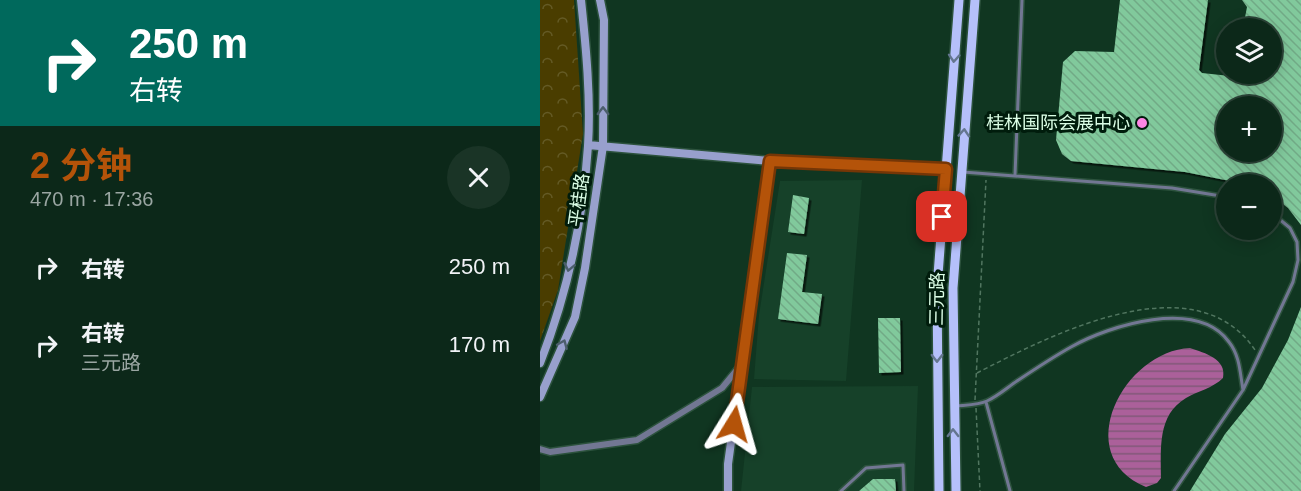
<!DOCTYPE html>
<html lang="zh">
<head>
<meta charset="utf-8">
<style>
	body { margin:0; font-family:Arial,"Noto Sans SC",sans-serif; background:#1a3426; color:#f1f3f6; height:100vh; display:flex; flex-direction:column; font-size:22px; white-space:nowrap }
	* { box-sizing:border-box; margin:0 }
	p { font-size:20px; color:#9aa6a2 }
	.icon { flex:none; width:33px; height:33px; fill:none; stroke:currentColor; stroke-width:2; stroke-linecap:round; stroke-linejoin:round }
	.map { position:relative; flex:1; overflow:hidden }
	.details { display:flex; flex-direction:column; background:#0c2819; width:540px }
	.details>* { flex:none }
	.top-card { background:#00695c; color:#fff; overflow:hidden }
	.buttons { position:absolute; left:676px; top:18px; display:grid; gap:12px }
	.buttons a { display:grid; place-items:center; width:66px; height:66px; border-radius:50%; background:#0c2819; box-shadow:0 3px 15px #0003,0 0 0 2px #2c4438; font-size:30px }
	.pin { position:absolute; display:grid; place-items:center; width:51px; height:51px; color:#fff; margin:-26px; border-radius:12px; box-shadow:0 3px 9px #0006 }
	.me { position:absolute; width:66px; margin:-33px; rotate:8deg; stroke-linejoin:round; filter:drop-shadow(0 0 4px #0008) }
	.turn { display:flex; align-items:center; gap:21px; height:126px; padding:0 30px; font-size:27px }
	.turn .icon { width:78px; height:78px; stroke-width:2.5 }
	.turn b { display:block; font-size:42px; line-height:51px }
	.round { display:grid; place-items:center; flex:none; width:63px; height:63px; border-radius:32px; background:#1a3426 }
	.overview { display:flex; align-items:center; justify-content:space-between; height:102px; padding:0 30px }
	h1 { font-size:36px; font-weight:700; line-height:45px; color:#b45309 }
	ul { padding:0; list-style:none }
	li { display:flex; align-items:center; gap:18px; height:78px; padding:0 30px }
	li div { flex:1 }
	li b { display:block; font-size:22px }
	li em { font-style:normal }
	main { display:flex; flex:1; min-height:0 }
	.map>svg:first-child { display:block }
	.built { fill:#164129 }
	.park { fill:url(#park-crowns) }
	.water { fill:url(#water-rules) }
	.building { fill:url(#building-back-hatch); fill-rule:evenodd; filter:url(#shadow) }
	.lines { fill:none; stroke-linecap:round; stroke-linejoin:round }
	.lane-casing { stroke:#2c523d; stroke-width:6 }
	.street-casing { stroke:#2c523d; stroke-width:9 }
	.secondary-casing { stroke:#2c523d; stroke-width:11 }
	.primary-casing { stroke:#2c523d; stroke-width:12 }
	.path { stroke:#517660; stroke-width:1.5; stroke-dasharray:4.5 3; stroke-linecap:butt }
	.lane { stroke:#727793; stroke-width:3 }
	.street { stroke:#727793; stroke-width:6 }
	.secondary { stroke:#98a0cd; stroke-width:8 }
	.primary { stroke:#b5c0fa; stroke-width:9 }
	.oneway { stroke:#64768f }
	.oneway2 { stroke:#4c5e6c }
	.route-casing { stroke:#753606; stroke-width:15 }
	.route { stroke:#b45309; stroke-width:10 }
	.poi-dot { fill:#fd86e3; stroke:#001c0c; stroke-width:2 }
	.labels { text-anchor:middle; stroke-width:6; stroke-linejoin:round; paint-order:stroke }
	.poi-label { font-size:18px; fill:#dbfee6; stroke:#001c0c; text-anchor:end }
	.street-label { font-size:18px; fill:#dbfee6; stroke:#001c0c }
</style>
</head>
<body>
<main>
<section class="details">
<div class="top-card">
<div class="turn"><svg class="icon" aria-label="right" viewBox="0 0 24 24"><path d="M7 20v-9h11M14 6l5 5-5 5"/></svg><div><b>250 m</b>右转</div></div>
</div>
<div class="overview"><div><h1>2 分钟</h1><p>470 m · 17:36</p></div><a class="round"><svg class="icon" aria-label="close" viewBox="0 0 24 24"><path d="M6 6l12 12M18 6L6 18"/></svg></a></div>
<ul>
<li><svg class="icon" aria-label="right" viewBox="0 0 24 24"><path d="M7 20v-9h11M14 6l5 5-5 5"/></svg><div><b>右转</b></div><em>250 m</em></li>
<li><svg class="icon" aria-label="right" viewBox="0 0 24 24"><path d="M7 20v-9h11M14 6l5 5-5 5"/></svg><div><b>右转</b><p>三元路</p></div><em>170 m</em></li>
</ul>
</section>
<div class="map">
<svg width="761" height="491" viewBox="0 0 761 491">
	<defs>
		<pattern id="park-crowns" width="20" height="18" patternUnits="userSpaceOnUse" patternTransform="scale(1.5)"><rect width="20" height="18" fill="#4a3d00"/><path d="M2 6a3 3 0 1 1 6 0M12 15a3 3 0 1 1 6 0" fill="none" stroke="#645a25"/></pattern>
		<pattern id="water-rules" width="6" height="5" patternUnits="userSpaceOnUse" patternTransform="scale(1.5)"><rect width="6" height="5" fill="#ab609a"/><path d="M0 2.5h6" fill="none" stroke="#815878"/></pattern>
		<pattern id="building-back-hatch" width="6" height="6" patternUnits="userSpaceOnUse" patternTransform="scale(1.5)"><rect width="6" height="6" fill="#81c99c"/><path d="M-1 5l2 2M0 0l6 6M5-1l2 2" fill="none" stroke="#71aa86"/></pattern>
		<filter id="shadow"><feDropShadow dx="2.5" dy="2.5" stdDeviation="0" flood-color="#0009"/></filter>
	</defs>
	<rect width="100%" height="100%" fill="#103621"/>
	<path class="built" d="M322,180L306,381L214,379L219,315L240,181Z
		M378,386L374,491H201L212,387Z"/>
	<path class="park" d="M0,0H34L43,134L18,290L0,341Z"/>
	<path class="water" d="M650,348C665,353 687,359 683,378C673,388 658,391 646,398C617,415 621,449 621,478L617,483L606,487C529,455 584,351 650,348Z"/>
	<path class="building" d="M580,0H668L659,70L662,73L690,76L693,74H732V28H703L707,7L702,0H761V225L748,208L732,195V184H705L645,172L531,161L522,154L516,140L523,62L535,51L574,52ZM687,106H732V152H687Z
		M253,195L269,198L264,234L248,232Z
		M247,253L267,255L262,292L282,294L278,324L238,319Z
		M761,307V491H650L685,434L722,388L748,340Z
		M338,318H360L361,372L339,373Z
		M333,479H355L356,491H319Z"/>
	<g class="lines">
		<defs>
			<path id="lane" d="M423,172L632,188L687,197
				M475,175L482,0
				M446,402L470,491
				M416,406C425,405 439,405 447,401C458,396 468,387 477,381C495,369 513,357 531,347C570,325 657,298 689,342C700,356 700,373 703,390
				M301,491L326,468L363,465L364,491
				M634,491L703,390L753,282L758,260L757,242L750,228L732,213"/>
			<path id="street" d="M0,449L10,452L97,440L182,388L201,365"/>
			<path id="secondary" d="M48,145L230,161L406,169
				M0,363C27,295 43,219 48,146C51,98 46,47 41,0
				M0,397L35,317L45,268L63,146L64,20L60,0
				M188,491V464L230,161"/>
			<path id="primary" d="M399,491L397,288L419,0
				M416,491L413,288L435,0"/>
		</defs>
		<use href="#lane" class="lane-casing"/>
		<use href="#street" class="street-casing"/>
		<use href="#secondary" class="secondary-casing"/>
		<use href="#primary" class="primary-casing"/>
		<path class="path" d="M437,373C509,336 654,260 715,350
			M435,400L446,180
			M436,408L440,491"/>
		<use href="#lane" class="lane"/>
		<use href="#street" class="street"/>
		<use href="#secondary" class="secondary"/>
		<use href="#primary" class="primary"/>
	</g>
	<defs><path id="oneway-chevron" d="M-2-3.5L2.5 0L-2 3.5" fill="none" stroke-width="1.6" stroke-linecap="round" stroke-linejoin="round" transform="scale(1.5)"/></defs>
	<g class="oneway">
		<use href="#oneway-chevron" transform="translate(414 58) rotate(94)"/>
		<use href="#oneway-chevron" transform="translate(424 133) rotate(-86)"/>
		<use href="#oneway-chevron" transform="translate(397 358) rotate(90)"/>
		<use href="#oneway-chevron" transform="translate(413 433) rotate(-90)"/>
	</g>
	<g class="oneway2">
		<use href="#oneway-chevron" transform="translate(63 111) rotate(-90)"/>
		<use href="#oneway-chevron" transform="translate(29 267) rotate(102)"/>
		<use href="#oneway-chevron" transform="translate(23 344) rotate(-67)"/>
	</g>
	<g class="lines">
		<defs>
			<path id="route" d="M194,424L230,161L406,169L402,217"/>
		</defs>
		<use href="#route" class="route-casing"/>
		<use href="#route" class="route"/>
	</g>
	<circle class="poi-dot" cx="602" cy="123" r="6"/>
	<g class="labels">
		<g class="poi-label">
			<text x="590" y="129">桂林国际会展中心</text>
		</g>
		<g class="street-label">
			<text transform="translate(39 200) rotate(-82)" y="6">平桂路</text>
			<text transform="translate(397 299) rotate(-89)" y="6">三元路</text>
		</g>
	</g>
</svg>
<div class="buttons">
<a><svg class="icon" aria-label="layers" viewBox="0 0 24 24"><path d="M12 4l9 5-9 5-9-5zM3 14l9 5 9-5"/></svg></a>
<a>+</a>
<a>−</a>
</div>
<div class="pin" style="left:402px;top:217px;background:#d93025"><svg class="icon" aria-label="arrive" viewBox="0 0 24 24"><path d="M6 21V4h12l-3 4 3 4H6"/></svg></div>
<svg class="me" style="left:194px;top:424px" viewBox="-20 -20 40 40"><path d="M0-17L14 15 0 8-14 15z" fill="#b45309" stroke="#fff" stroke-width="4"/></svg>
</div>
</main>
</body>
</html>
